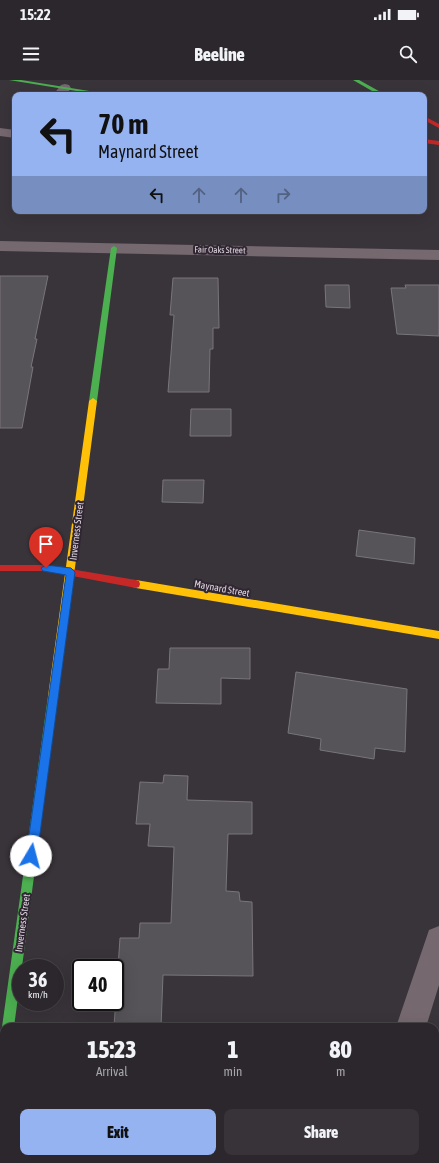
<!DOCTYPE html>
<html lang="en">
<head>
<meta charset="utf-8">
<style>
	body { margin:0; font-family:"Asap Condensed",sans-serif; background:#373338; color:#f1f3f6; height:100vh; display:flex; flex-direction:column; font-size:15px; white-space:nowrap }
	* { box-sizing:border-box; margin:0 }
	p { font-size:13px; color:#a6a5a9 }
	.icon { flex:none; width:22px; height:22px; fill:none; stroke:currentColor; stroke-width:2; stroke-linecap:round; stroke-linejoin:round }
	.map { position:relative; flex:1; overflow:hidden }
	.side { position:absolute; left:0px; top:943px; width:439px; height:140px; display:flex; flex-direction:column; background:#2b272c; border-radius:12px 12px 0 0; box-shadow:0 4px 16px #0002,0 0 0 1px #474448 }
	.side>* { flex:none }
	.guide { position:absolute; left:12px; top:12px; width:415px; height:122px; border-radius:8px; box-shadow:0 4px 16px #0002,0 0 0 1px #474448; background:#95b2f1; color:#111; overflow:hidden }
	.speed { position:absolute; left:12px; top:879px; display:flex; gap:8px; font-size:20px; font-weight:700; text-align:center }
	.speed>* { display:grid; place-content:center; width:52px; height:52px; border-radius:50%; background:#2b272c; box-shadow:0 4px 16px #0002,0 0 0 1px #474448; line-height:1 }
	.speed small { font-size:10px; font-weight:400 }
	.speed .limit { border:2px solid #111; border-radius:6px; background:#fff; color:#111 }
	.pin { position:absolute; display:grid; place-items:center; width:34px; height:34px; color:#fff; margin:-41px -17px; border-radius:50% 50% 50% 0; rotate:-45deg; box-shadow:0 0 4px #0007 }
	.pin .icon { rotate:45deg }
	.me { position:absolute; width:44px; margin:-22px; rotate:8deg; stroke-linejoin:round; filter:drop-shadow(0 0 3px #0008) }
	.turn { display:flex; align-items:center; gap:14px; height:84px; padding:0 20px; font-size:18px }
	.turn .icon { width:52px; height:52px; stroke-width:2.5 }
	.turn b { display:block; font-size:28px; line-height:34px }
	.lanes { display:flex; align-items:center; height:38px; padding:0 20px; background:#0003; justify-content:center; gap:20px; direction:ltr }
	.lanes .off { opacity:.35 }
	.eta { display:flex; justify-content:space-evenly; align-items:center; height:68px; text-align:center }
	.eta b { font-size:24px; font-weight:800; line-height:28px }
	.primary-button { display:flex; gap:8px; margin-top:auto; padding:8px 20px }
	.primary-button a { flex:1; height:46px; border-radius:8px; background:#95b2f1; color:#111; font-size:16px; font-weight:800; line-height:46px; text-align:center }
	.primary-button a+a { background:#373338; color:#f1f3f6 }
	.status { display:flex; justify-content:space-between; align-items:center; height:28px; padding:0 20px; background:#2b272c; direction:ltr }
	.status svg { height:11px; fill:currentColor }
	header { display:flex; justify-content:space-between; align-items:center; height:52px; padding:0 20px; background:#2b272c; font-size:18px; font-weight:800 }
	.map>svg:first-child { display:block }
	.building { fill:#565359; stroke:#78757b }
	.lines { fill:none; stroke-linecap:round; stroke-linejoin:round }
	.street { fill:#75686f; fill-rule:evenodd }
	.fast { fill:#4caf50; fill-rule:evenodd }
	.slow { fill:#ffc107; fill-rule:evenodd }
	.jam { fill:#c62828; fill-rule:evenodd }
	.route { fill:#1a73e8; stroke:#114b97 }
	.labels { text-anchor:middle; stroke-width:4; stroke-linejoin:round; paint-order:stroke }
	.far-street-label { font-size:9px; fill:#dfd8e0; stroke:#312633 }
	.street-label { font-size:10px; fill:#dfd8e0; stroke:#312633 }
</style>
</head>
<body>
<div class="status"><b>15:22</b><svg viewBox="0 0 49 12"><path d="M0 12V9h3v3zM5 12V6h3v6zM10 12V3h3v9zM15 12V0h3v12zM26 1h20v11H26zM47 4h2v5h-2z"/></svg></div>
<header><svg class="icon" aria-label="menu" viewBox="0 0 24 24"><path d="M4 6h16M4 12h16M4 18h16"/></svg>Beeline<svg class="icon" aria-label="search" viewBox="0 0 24 24"><circle cx="10" cy="10" r="6"/><path d="M15 15l6 6"/></svg></header>
<div class="map">
<svg width="439" height="1083" viewBox="0 0 439 1083">
	<rect width="100%" height="100%" fill="#39343a"/>
	<path class="building" d="M0,196H48L35,259H37L31,287H33L22,348H0Z
		M173,198H218L219,248H213V269H210L209,312H168L174,235H170Z
		M325,205H349L350,228L326,227Z
		M405,205H439V256L397,254L391,208H406Z
		M191,329H231V356H190Z
		M163,400H204L203,423L162,422Z
		M359,450L415,458L414,484L356,476Z
		M170,568H250V599L221,598V624L156,623L158,589H169Z
		M296,592L407,609L405,672L375,668L374,679L320,670L321,659L288,653Z
		M164,695L188,696L187,720L252,722V754H228L226,811L239,812L240,821L252,822L253,896L163,895L161,947H114L120,858H139L140,843H171L174,767L148,766L150,744H136L140,702L163,703Z"/>
	<g class="lines">
		<path class="street" d="M65,4L69,5L71,8L66,15H53L61,5Z
			M0,48L15,50V58L0,56Z
			M0,161L439,170V180L0,171Z
			M439,846V905L426,947H396L429,850Z
			M4,959V1017L0,1018V961Z
			M353,1079H385L384,1083H352Z"/>
		<path class="fast" d="M9,0H21L114,15H101Z
			M353,0H359L386,15H379Z
			M114,166L117,168L97,321L93,324L89,321L111,168Z
			M53,612L56,613L58,616L14,947H4V951L2,947L48,616L50,613Z"/>
		<path class="slow" d="M93,318L97,321L58,616L56,619L53,620L50,619L48,616L89,321Z
			M136,500L439,551V559L136,508L133,507L132,504L133,501Z"/>
		<path class="jam" d="M424,36L439,44V48L424,40Z
			M424,59L439,61V65L424,63Z
			M0,485H46L136,500L139,501L140,504L139,507L136,508L46,491H0Z"/>
	</g>
	<path class="route" d="M46,485L71,488L75,492L37,776L35,780L31,781L27,780L26,776L66,495L43,491L41,488Z"/>
	<g class="labels">
		<g class="far-street-label">
			<text transform="translate(220 170) rotate(1)" y="3">Fair Oaks Street</text>
		</g>
		<g class="street-label">
			<text transform="translate(76 451) rotate(-83)" y="4">Inverness Street</text>
			<text transform="translate(222 508) rotate(10)" y="4">Maynard Street</text>
			<text transform="translate(22 843) rotate(-82)" y="4">Inverness Street</text>
		</g>
	</g>
</svg>
<div class="speed"><div>36<small>km/h</small></div><div class="limit">40</div></div>
<div class="pin" style="left:46px;top:488px;background:#d93025"><svg class="icon" aria-label="arrive" viewBox="0 0 24 24"><path d="M6 21V4h12l-3 4 3 4H6"/></svg></div>
<svg class="me" style="left:31px;top:776px" viewBox="-20 -20 40 40"><circle r="19" fill="#fff"/><path d="M0-13L10 11 0 6-10 11z" fill="#1a73e8"/></svg>
<div class="guide">
<div class="turn"><svg class="icon" aria-label="left" viewBox="0 0 24 24"><path d="M17 20v-9H6M10 6l-5 5 5 5"/></svg><div><b>70 m</b>Maynard Street</div></div>
<div class="lanes"><svg class="icon" aria-label="left" viewBox="0 0 24 24"><path d="M17 20v-9H6M10 6l-5 5 5 5"/></svg><svg class="icon off" aria-label="ahead" viewBox="0 0 24 24"><path d="M12 20V5M6 11l6-6 6 6"/></svg><svg class="icon off" aria-label="ahead" viewBox="0 0 24 24"><path d="M12 20V5M6 11l6-6 6 6"/></svg><svg class="icon off" aria-label="right" viewBox="0 0 24 24"><path d="M7 20v-9h11M14 6l5 5-5 5"/></svg></div>
</div>
<section class="side">
<div class="eta">
<div><b>15:23</b><p>Arrival</p></div>
<div><b>1</b><p>min</p></div>
<div><b>80</b><p>m</p></div>
</div>
<div class="primary-button"><a>Exit</a><a>Share</a></div>
</section>
</div>
</body>
</html>
